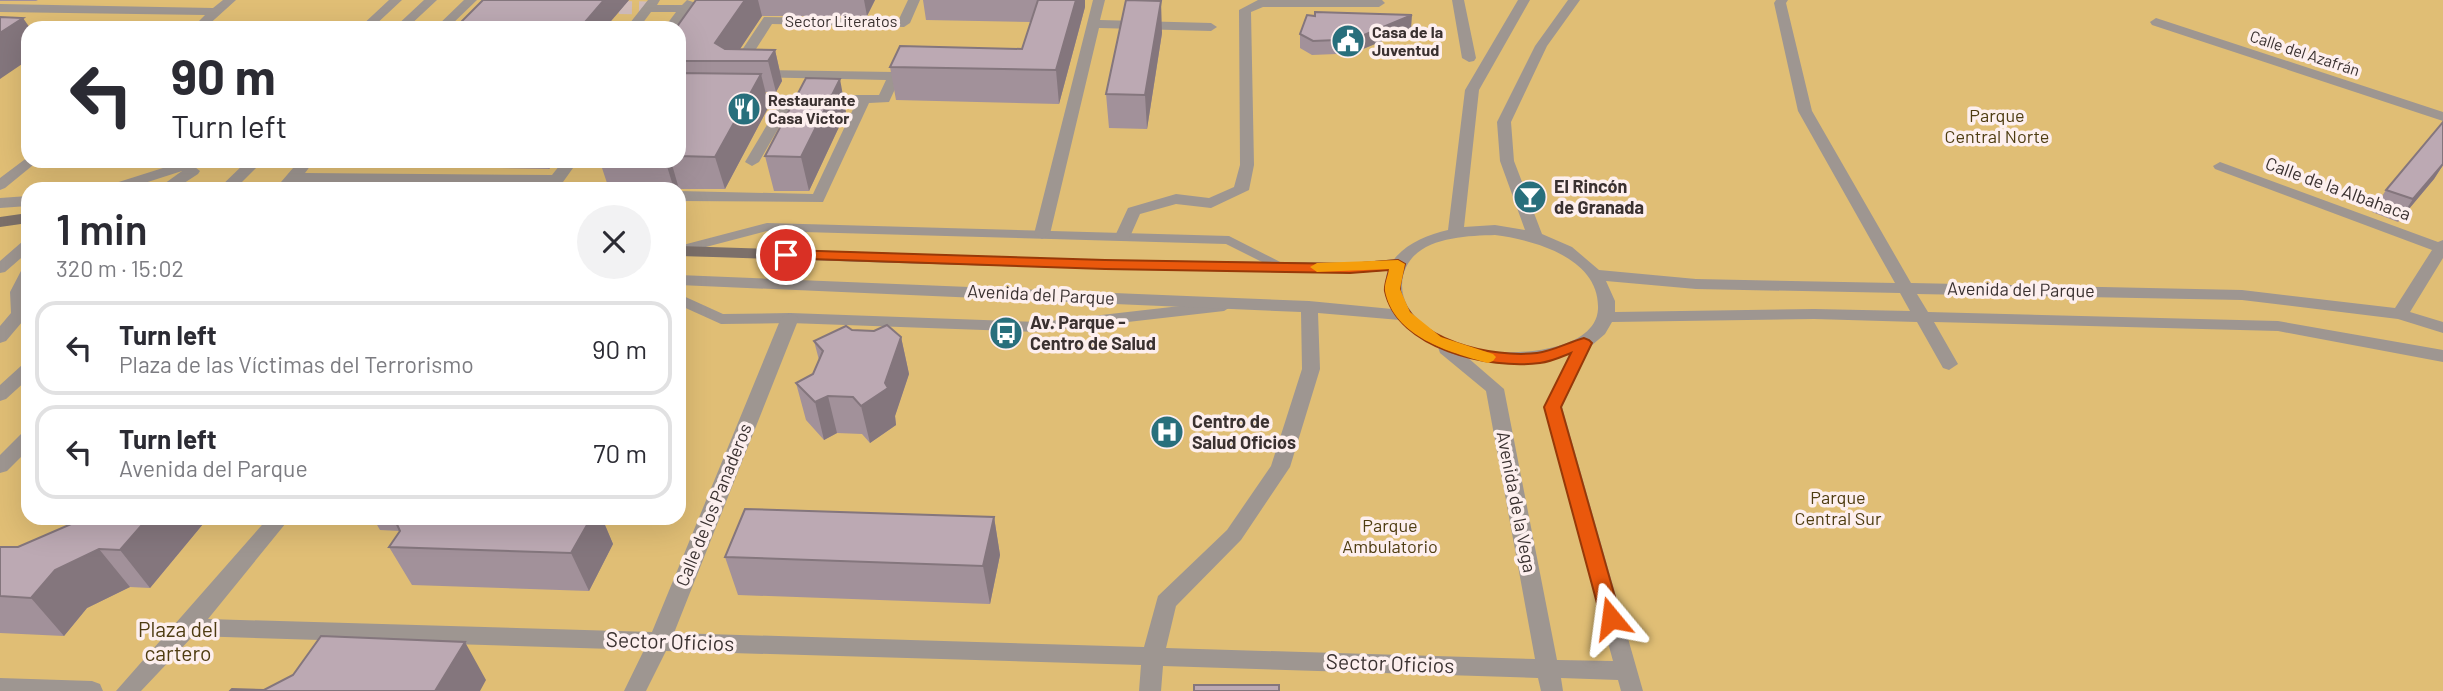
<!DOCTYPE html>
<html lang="en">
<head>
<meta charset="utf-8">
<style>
	body { margin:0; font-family:Barlow,sans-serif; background:#f2f2f3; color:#2b2b33; height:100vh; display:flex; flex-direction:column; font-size:26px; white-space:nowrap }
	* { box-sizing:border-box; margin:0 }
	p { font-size:23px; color:#7c7c81 }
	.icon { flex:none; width:38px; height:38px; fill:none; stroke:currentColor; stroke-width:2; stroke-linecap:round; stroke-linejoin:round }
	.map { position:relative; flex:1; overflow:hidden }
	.panel { position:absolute; left:21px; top:182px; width:665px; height:343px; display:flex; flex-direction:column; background:#fff; border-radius:21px; box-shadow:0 7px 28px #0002 }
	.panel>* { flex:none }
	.guide { position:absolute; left:21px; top:21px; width:665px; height:147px; border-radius:21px; box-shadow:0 7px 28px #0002; background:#fff; color:#2b2b33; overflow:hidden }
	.pin { position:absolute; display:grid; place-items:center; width:60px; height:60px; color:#fff; margin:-30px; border:4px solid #fff; border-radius:50%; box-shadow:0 2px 7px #0007 }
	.me { position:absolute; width:77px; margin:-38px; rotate:344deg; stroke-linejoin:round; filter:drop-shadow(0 0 5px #0008) }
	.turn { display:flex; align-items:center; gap:24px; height:147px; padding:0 35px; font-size:32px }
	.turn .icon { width:91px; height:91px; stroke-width:2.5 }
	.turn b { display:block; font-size:49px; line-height:60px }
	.round { display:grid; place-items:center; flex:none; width:74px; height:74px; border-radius:37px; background:#f2f2f3 }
	.headline { display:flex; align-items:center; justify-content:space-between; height:119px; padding:0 35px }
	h1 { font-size:42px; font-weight:600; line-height:52px }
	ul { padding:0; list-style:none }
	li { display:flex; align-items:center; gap:21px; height:94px; margin:0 14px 10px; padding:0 21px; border:4px solid #e1e1e2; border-radius:21px }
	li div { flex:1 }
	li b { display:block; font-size:26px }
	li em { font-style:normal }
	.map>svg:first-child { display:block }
	.green { fill:#e0be75; fill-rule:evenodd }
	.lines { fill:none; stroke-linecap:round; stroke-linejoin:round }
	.street-tunnel { stroke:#d0bcbb; stroke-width:13; stroke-dasharray:13 7; stroke-linecap:butt }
	.lane { fill:#9e9691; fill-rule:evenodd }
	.street { fill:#9e9691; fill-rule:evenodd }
	.secondary { fill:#7c706a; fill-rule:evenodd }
	.wall { fill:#a2919a }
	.shaded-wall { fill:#84767d }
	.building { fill:#bca9b3; stroke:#84767d; stroke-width:2 }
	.route { fill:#ea580c; stroke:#983908; stroke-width:2 }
	.slow { fill:#f59e0b }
	.labels { text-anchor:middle; stroke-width:7; stroke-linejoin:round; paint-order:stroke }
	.far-street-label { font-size:16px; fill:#3a3130; stroke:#fdefee }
	.far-poi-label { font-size:16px; font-weight:bold; fill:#3a3130; stroke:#fdefee; text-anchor:start }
	.park-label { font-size:18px; fill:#4e3c11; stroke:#fdefee }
	.poi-label { font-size:18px; font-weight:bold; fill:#3a3130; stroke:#fdefee; text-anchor:start }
	.street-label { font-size:18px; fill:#3a3130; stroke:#fdefee }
	.near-park-label { font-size:21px; fill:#4e3c11; stroke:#fdefee }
	.near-street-label { font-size:21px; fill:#3a3130; stroke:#fdefee }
</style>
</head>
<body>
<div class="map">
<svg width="2443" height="691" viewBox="0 0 2443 691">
	<rect width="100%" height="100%" fill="#f6dfde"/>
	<path class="green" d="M0,0H2443V691H0ZM28,28H679V161H28ZM28,189H679V518H28Z"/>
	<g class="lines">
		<path class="street-tunnel" d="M599,7L648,8"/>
		<path class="lane" d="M767,223L1229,236L1290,267L1283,271L1278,270L1226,244L767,231L679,254V246Z
			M28,240V252L5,272L0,273V261L23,241Z
			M679,294L723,314L790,313L1040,322L1224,301L1232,306L1224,311L1040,332L790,323L721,324L679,305Z"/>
		<path class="street" d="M223,0H236L205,28H192L205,15L0,12V4L213,8Z
			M389,0H402L372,28H359Z
			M424,0H437L407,28H394Z
			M464,0H477L448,28H435Z
			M648,0H660L657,5H682L687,0L696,3L677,28H664L676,12H651L639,28H626Z
			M908,0H920L910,23L904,27L772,24L742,71H732L730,68L764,17L899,19Z
			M1093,0H1105L1100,20L1211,23L1217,27L1211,31L1099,28L1050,234L1042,239L1034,234Z
			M1258,0H1382L1385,3L1379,7H1263L1251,12L1254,165L1249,190L1211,208L1176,204L1140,214L1129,239H1117L1115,236L1128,208L1176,194L1209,198L1234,187L1240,165L1239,10Z
			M1452,0H1464L1476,58L1474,61L1469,62L1462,58Z
			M1518,0H1530L1479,90L1464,227L1495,225L1525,230L1500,161L1497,122L1535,46L1568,0H1580L1547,46L1511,122L1514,161L1542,234L1572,247L1599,270L1696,279L1895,283L1798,111L1774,3L1776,0H1788L1786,3L1812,111L1911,283L2242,290L2395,308L2432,250L2215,169L2213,166L2220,162L2438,242L2443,240V258L2410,312L2443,322V333L2398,319L2242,300L1917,294L1928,312L2278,321L2443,350V362L2278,331L1934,322L1958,364L1949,370L1943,368L1917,322L1814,319L1612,322L1605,334L1591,346L1562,407L1643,691H1621L1618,680L1561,678L1563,691H1541L1538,678L1163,666L1161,691H1139L1141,665L666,651L646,691H624L644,650L193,636L141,691H116L268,518H290L208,619L652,632L781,318L790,313L799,318L674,633L1144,647L1158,596L1227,530L1271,466L1302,369L1301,312L679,285V275L1309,301L1392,309C1369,263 1411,238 1448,230L1465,90ZM1495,235C1534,240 1600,258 1598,309C1597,330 1576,341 1558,346C1514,358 1456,354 1420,322C1410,312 1402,300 1402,285C1404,238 1460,236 1495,235ZM1606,281L1696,289L1900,293L1910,311L1814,309L1615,312V301ZM1318,313L1400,320L1409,330L1438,347L1440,353L1486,391L1535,659L1166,648L1176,606L1241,540L1290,467L1320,369ZM1570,354L1544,407L1613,661L1557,660L1504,389L1467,357C1503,366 1535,364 1570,354Z
			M2156,18L2443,112V121L2152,25L2150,22Z
			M758,70L894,72L901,76L889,102L869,103L823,202L679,201V191L813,194L856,103H793L759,162L752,166L745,162L780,103H745L738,99L745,95H879L886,80L753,77V71Z
			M28,157V161H38L5,188L0,190V178Z
			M185,161H207L195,167L200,171L198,174L175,189H157L182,171L126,189H103L106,186Z
			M247,161H263L235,189H218Z
			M299,161H314L305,173L552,175L563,161H578L558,189H542L546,184L297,182L291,189H275Z
			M28,196V206L0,208V198Z
			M28,267V315L6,341L0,343V326L11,313L10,292L22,269Z
			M28,363V379L6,399L0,401V385L22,365Z
			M28,432V450L7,471L0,473V455L21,434Z
			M0,678L92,681L100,684L103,691H0Z"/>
		<path class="secondary" d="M28,213V223L0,227V217Z
			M679,246L1105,260L1350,263L1398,259L1406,264C1394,277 1302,272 1280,272C1080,270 880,262 679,256Z"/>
	</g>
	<path class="wall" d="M0,0H38L36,1H0Z
		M483,0H629L605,28H463L461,22Z
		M696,0H875L867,16H762L740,49L775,50L782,81L776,92H765L769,106L725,189H609L600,162L601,161H679V28Z
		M923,0H1085V7L1059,104L896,100L890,67L1022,49L1031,22L926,20Z
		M1411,29L1351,54L1344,51L1336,54L1312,55L1300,48V34Z
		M1162,33L1147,129L1109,128L1106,94Z
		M846,112L809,191H774L765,156Z
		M2443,122V165L2434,179L2398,222L2372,212L2386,190Z
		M355,161H555L549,169L357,165Z
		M852,330L901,337L909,374L895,416L896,425L870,443L862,434L837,433L824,440L806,420L796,383L813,374L819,360L814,341Z
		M994,517L1000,555L990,604L738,595L725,557Z
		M208,518L150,588L130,587L87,608L64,636L0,633V547H18Z
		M373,518H602L613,544L589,591L412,585L389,547L400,531L380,530Z"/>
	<path class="shaded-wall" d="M604,0H629L605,28H580Z
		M745,0H758L762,16L732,61L715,43Z
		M864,0H875L867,16Z
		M1076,0H1085V7L1059,104L1056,70Z
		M1161,1L1162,33L1147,129L1145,95Z
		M1412,15L1411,29L1351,54L1352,40Z
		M23,18L30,28H28V60L0,79V33Z
		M1345,36L1344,51L1336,54L1337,40Z
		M775,50L782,81L776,92L768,61Z
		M761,74L769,106L725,189L715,157Z
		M840,79L846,112L809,191L801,157Z
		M546,161H555L549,169Z
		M667,161H671L679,189H674L666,163Z
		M2443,161V165L2434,179L2398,222L2413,199Z
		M901,337L909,374L895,416L896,425L870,443L861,406L885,383Z
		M828,396L837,433L824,440L815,402Z
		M994,517L1000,555L990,604L983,566Z
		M148,518H208L150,588L120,550Z
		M591,518H602L613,544L589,591L571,553Z
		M99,549L130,587L87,608L64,636L31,598L55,570Z
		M465,642L486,680L480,691H435Z"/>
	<path class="building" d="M483,0H604L580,28H474L480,23L461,22Z
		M696,0H745L715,43L725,49L775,50L768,61H679V28H676Z
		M1038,0H1076L1056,70L890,67L900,46L1022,49Z
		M1126,0L1161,1L1145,95L1106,94Z
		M1315,12L1412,15L1352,40L1345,36L1337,40L1313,41L1300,34L1307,15L1315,16Z
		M0,17L23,18L0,33Z
		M679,73L761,74L715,157L679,156Z
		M806,78L840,79L801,157L765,156Z
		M2443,122V164L2413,199L2386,190Z
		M601,161H667L666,163L600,162Z
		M887,325L901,337L885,383L888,388L861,406L853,397L828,396L815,402L796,383L813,374L823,351L814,341L846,326L852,330L874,331Z
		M745,509L994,517L983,566L725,557Z
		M85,518H148L120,550L99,549L55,570L31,598L0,596V547H18Z
		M394,518H591L571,553L389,547L400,531Z
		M321,636L465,642L435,691H230L232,689L264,690L293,675Z
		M1194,685H1279V691H1194Z"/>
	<path class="route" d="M786,250L1105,260L1350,264L1398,260L1405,264C1403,272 1399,283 1400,291C1412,342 1494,358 1537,353C1553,351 1569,342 1584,338L1589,340L1592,343L1561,407L1621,618L1618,623L1611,625L1604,623L1601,618L1544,407L1571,353C1561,357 1550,362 1540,363C1490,370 1397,349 1385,291C1384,285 1388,276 1389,270L1350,273L1105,269L781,258L778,255Z"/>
	<path class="slow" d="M1398,260L1405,264L1400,289L1410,312L1441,337L1493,354L1496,357L1493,361L1488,363C1449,352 1394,337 1385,291C1384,284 1388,276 1389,269L1317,272L1310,267L1317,263Z"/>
	<defs>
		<symbol id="civic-disc" viewBox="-11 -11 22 22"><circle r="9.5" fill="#286f7c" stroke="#fdefee"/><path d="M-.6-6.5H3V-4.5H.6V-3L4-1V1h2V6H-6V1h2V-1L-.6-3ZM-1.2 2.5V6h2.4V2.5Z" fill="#fff"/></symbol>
		<symbol id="restaurant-disc" viewBox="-11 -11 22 22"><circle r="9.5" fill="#286f7c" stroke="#fdefee"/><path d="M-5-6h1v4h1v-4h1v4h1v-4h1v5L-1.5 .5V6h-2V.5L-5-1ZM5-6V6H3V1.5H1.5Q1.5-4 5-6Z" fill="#fff"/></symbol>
		<symbol id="bar-disc" viewBox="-11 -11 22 22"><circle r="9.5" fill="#286f7c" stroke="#fdefee"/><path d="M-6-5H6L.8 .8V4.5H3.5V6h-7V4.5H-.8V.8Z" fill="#fff"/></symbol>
		<symbol id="bus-disc" viewBox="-11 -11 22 22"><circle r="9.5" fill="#286f7c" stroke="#fdefee"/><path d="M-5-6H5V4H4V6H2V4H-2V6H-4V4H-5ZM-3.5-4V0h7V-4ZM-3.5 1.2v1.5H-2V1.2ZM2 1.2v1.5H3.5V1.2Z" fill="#fff"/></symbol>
		<symbol id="hospital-disc" viewBox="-11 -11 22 22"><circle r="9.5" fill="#286f7c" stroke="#fdefee"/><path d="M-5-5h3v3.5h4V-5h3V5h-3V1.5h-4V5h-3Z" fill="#fff"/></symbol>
	</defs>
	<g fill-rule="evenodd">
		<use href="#civic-disc" x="1329" y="22" width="38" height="38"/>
		<use href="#restaurant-disc" x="725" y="90" width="38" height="38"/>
		<use href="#bar-disc" x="1511" y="178" width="38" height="38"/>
		<use href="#bus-disc" x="987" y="314" width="38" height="38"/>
		<use href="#hospital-disc" x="1148" y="413" width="38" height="38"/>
	</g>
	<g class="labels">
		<g class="far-street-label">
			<text x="841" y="27">Sector Literatos</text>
			<text transform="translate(2305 53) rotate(18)" y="6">Calle del Azafrán</text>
		</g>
		<g class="far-poi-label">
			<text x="1372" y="38">Casa de la<tspan x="1372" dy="18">Juventud</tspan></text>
			<text x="768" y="106">Restaurante<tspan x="768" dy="18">Casa Victor</tspan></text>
		</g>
		<g class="park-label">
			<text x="1997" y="122">Parque<tspan x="1997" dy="21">Central Norte</tspan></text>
			<text x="1838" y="504">Parque<tspan x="1838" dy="21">Central Sur</tspan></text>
			<text x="1390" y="532">Parque<tspan x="1390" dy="21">Ambulatorio</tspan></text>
		</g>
		<g class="poi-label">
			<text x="1554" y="193">El Rincón<tspan x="1554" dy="21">de Granada</tspan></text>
			<text x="1030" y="329">Av. Parque -<tspan x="1030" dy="21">Centro de Salud</tspan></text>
			<text x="1192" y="428">Centro de<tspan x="1192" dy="21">Salud Oficios</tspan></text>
		</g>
		<g class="street-label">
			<text transform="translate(2338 189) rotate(20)" y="6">Calle de la Albahaca</text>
			<text transform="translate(2021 290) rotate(1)" y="6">Avenida del Parque</text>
			<text transform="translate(1041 295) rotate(3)" y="6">Avenida del Parque</text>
			<text transform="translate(1516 502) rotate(79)" y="6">Avenida de la Vega</text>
			<text transform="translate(714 505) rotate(-68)" y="6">Calle de los Panaderos</text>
		</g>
		<g class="near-park-label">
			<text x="178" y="637">Plaza del<tspan x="178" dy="24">cartero</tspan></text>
		</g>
		<g class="near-street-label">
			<text transform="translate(670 642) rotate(2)" y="7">Sector Oficios</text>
			<text transform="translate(1390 664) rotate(2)" y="7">Sector Oficios</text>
		</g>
	</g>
</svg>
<div class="pin" style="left:786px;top:255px;background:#d93025"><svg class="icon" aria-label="arrive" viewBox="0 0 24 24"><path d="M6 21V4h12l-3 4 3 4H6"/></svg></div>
<svg class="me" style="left:1611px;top:618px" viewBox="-20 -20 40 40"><path d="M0-17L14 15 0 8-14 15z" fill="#ea580c" stroke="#fff" stroke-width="4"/></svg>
<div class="guide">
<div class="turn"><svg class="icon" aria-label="left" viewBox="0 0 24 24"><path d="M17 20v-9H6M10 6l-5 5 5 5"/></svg><div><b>90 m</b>Turn left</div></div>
</div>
<section class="panel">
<div class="headline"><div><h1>1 min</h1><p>320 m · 15:02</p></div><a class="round"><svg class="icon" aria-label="close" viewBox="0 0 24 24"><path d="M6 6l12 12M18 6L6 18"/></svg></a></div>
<ul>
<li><svg class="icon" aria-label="left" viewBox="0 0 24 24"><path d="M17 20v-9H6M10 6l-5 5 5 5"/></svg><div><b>Turn left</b><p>Plaza de las Víctimas del Terrorismo</p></div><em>90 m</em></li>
<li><svg class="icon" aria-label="left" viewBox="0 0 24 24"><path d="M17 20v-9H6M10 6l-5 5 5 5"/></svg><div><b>Turn left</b><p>Avenida del Parque</p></div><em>70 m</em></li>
</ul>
</section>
</div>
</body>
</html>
